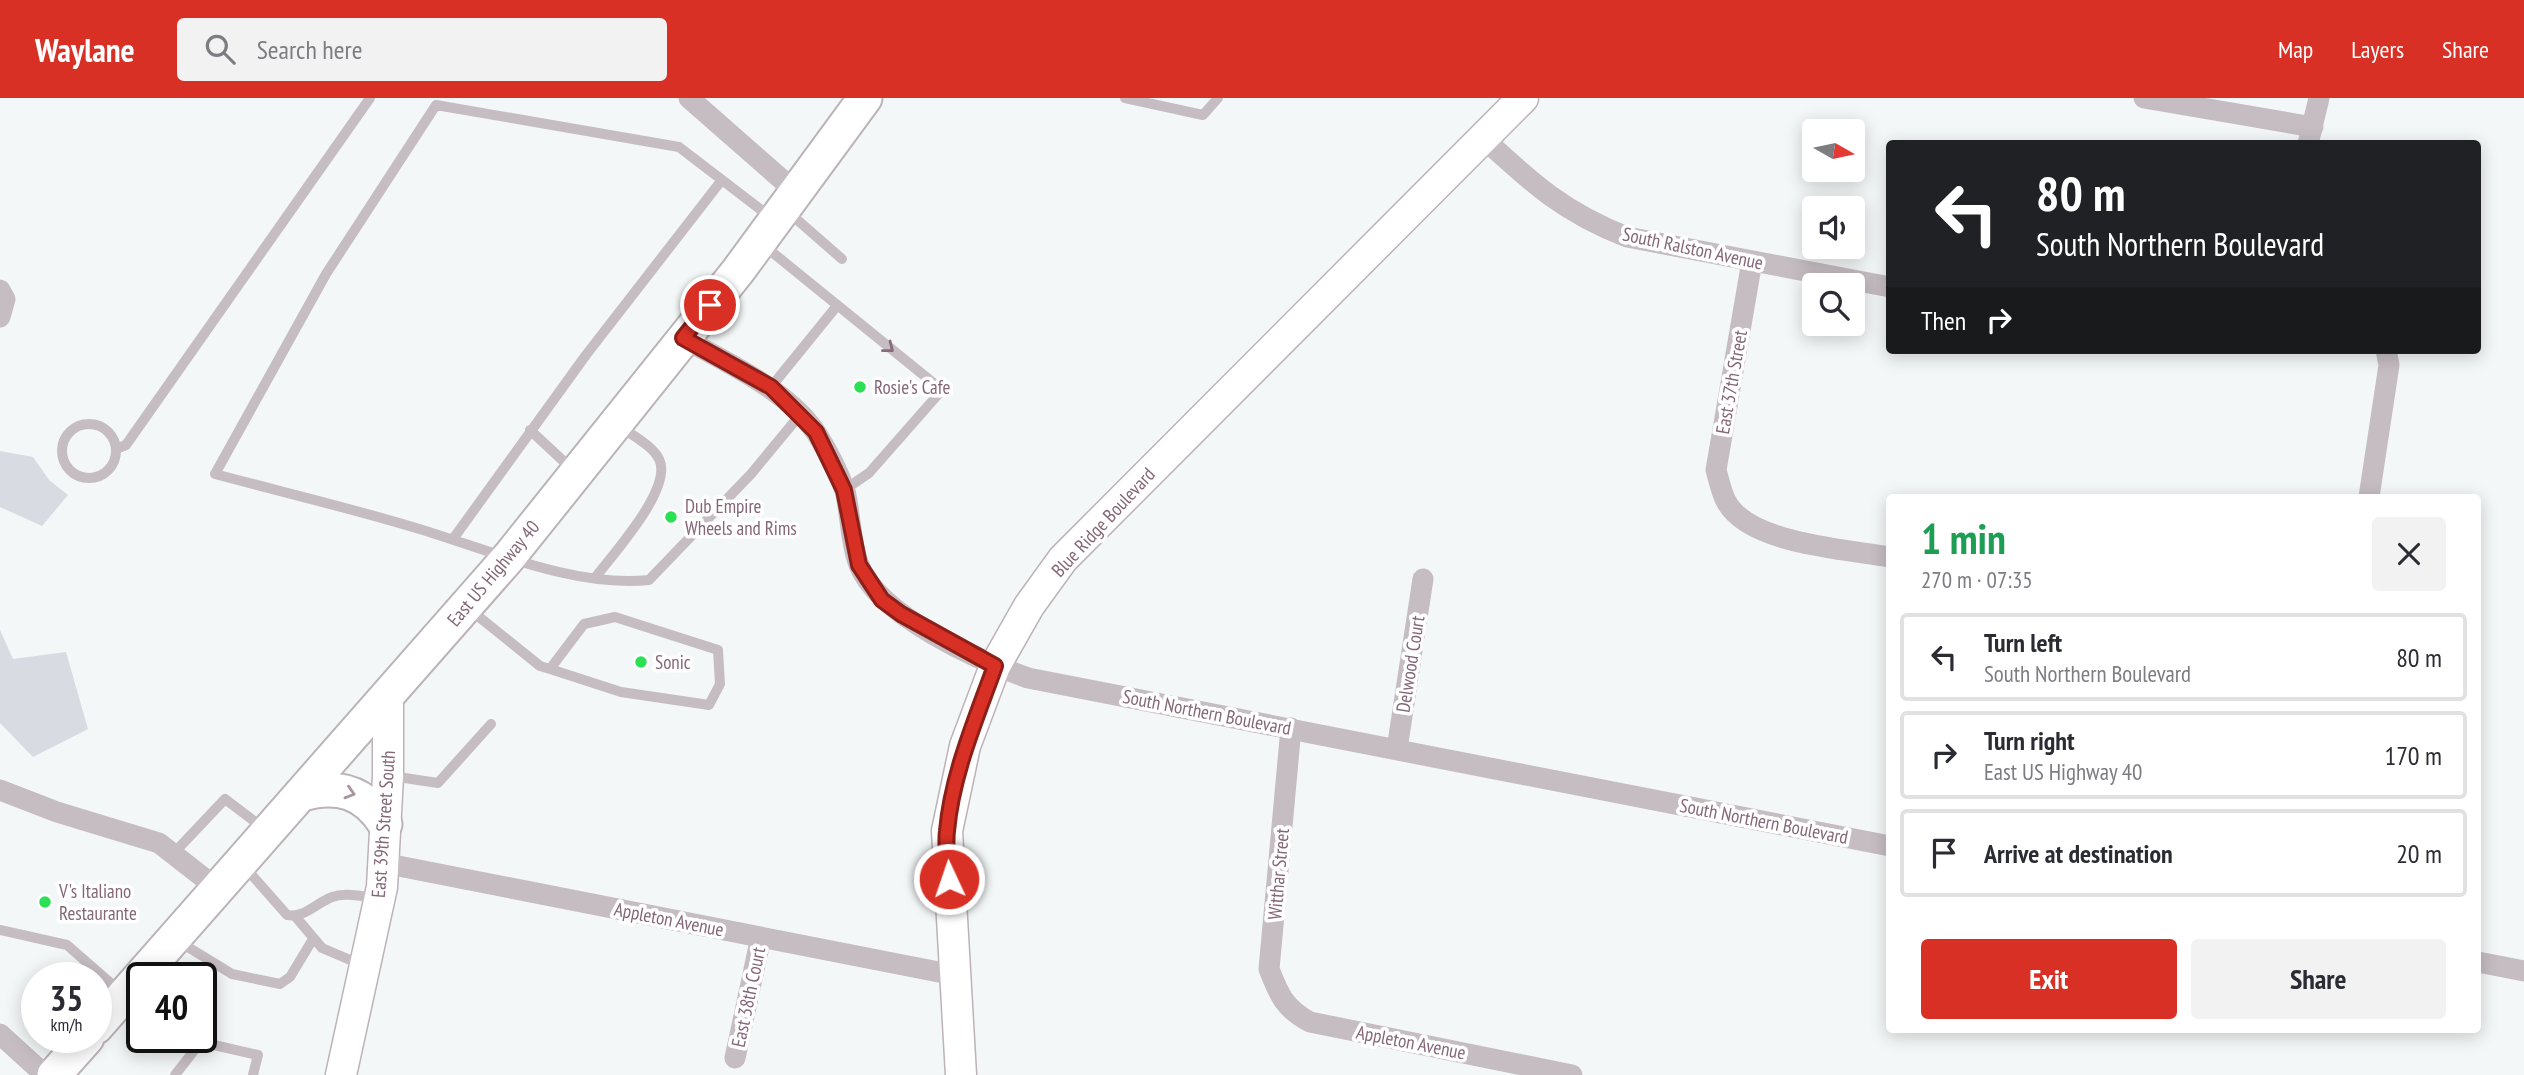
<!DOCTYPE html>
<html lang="en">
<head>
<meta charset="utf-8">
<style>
	body { margin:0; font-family:"PT Sans Narrow",sans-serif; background:#f2f2f3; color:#2b2b33; height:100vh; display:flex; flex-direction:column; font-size:26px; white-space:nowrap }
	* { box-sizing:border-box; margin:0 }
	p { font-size:23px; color:#7c7c81 }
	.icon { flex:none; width:38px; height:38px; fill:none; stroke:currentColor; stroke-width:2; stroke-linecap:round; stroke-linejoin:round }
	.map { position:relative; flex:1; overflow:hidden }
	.side { position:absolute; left:1886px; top:396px; width:595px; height:539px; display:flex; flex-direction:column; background:#fff; border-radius:7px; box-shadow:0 4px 18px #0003 }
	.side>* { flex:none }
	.banner { position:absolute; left:1886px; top:42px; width:595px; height:214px; border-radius:7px; box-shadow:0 4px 18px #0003; background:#202124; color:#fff; overflow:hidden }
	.needle { width:46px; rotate:99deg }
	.buttons { position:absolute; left:1802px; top:21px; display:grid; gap:14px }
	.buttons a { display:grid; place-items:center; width:63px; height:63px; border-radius:7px; background:#fff; box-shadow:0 4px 18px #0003; font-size:35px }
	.speed { position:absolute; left:21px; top:864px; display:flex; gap:14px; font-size:35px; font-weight:700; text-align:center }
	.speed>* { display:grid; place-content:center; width:91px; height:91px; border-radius:50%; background:#fff; box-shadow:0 4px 18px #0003; line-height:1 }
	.speed small { font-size:18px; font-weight:400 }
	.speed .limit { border:4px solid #111; border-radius:10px; background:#fff; color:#111 }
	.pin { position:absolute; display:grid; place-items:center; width:60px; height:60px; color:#fff; margin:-30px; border:4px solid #fff; border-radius:50%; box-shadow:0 2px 7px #0007 }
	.me { position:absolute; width:77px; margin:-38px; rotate:357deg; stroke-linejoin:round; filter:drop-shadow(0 0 5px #0008) }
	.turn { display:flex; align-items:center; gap:24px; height:147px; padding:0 35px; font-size:32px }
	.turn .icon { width:91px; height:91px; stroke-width:2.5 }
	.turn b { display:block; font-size:49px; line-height:60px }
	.then { display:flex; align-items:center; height:66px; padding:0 35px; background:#0003; gap:14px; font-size:26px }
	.round { display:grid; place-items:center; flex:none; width:74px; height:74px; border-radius:7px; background:#f2f2f3 }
	.head { display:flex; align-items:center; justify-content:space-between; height:119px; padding:0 35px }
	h1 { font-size:42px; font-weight:800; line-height:52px; color:#1e9e55 }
	.primary-button { display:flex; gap:14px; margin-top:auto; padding:14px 35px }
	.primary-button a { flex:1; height:80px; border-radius:7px; background:#d93025; color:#fff; font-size:28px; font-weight:800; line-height:80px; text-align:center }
	.primary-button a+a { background:#f2f2f3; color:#2b2b33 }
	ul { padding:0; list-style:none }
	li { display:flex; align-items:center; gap:21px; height:88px; margin:0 14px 10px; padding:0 21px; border:4px solid #e1e1e2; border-radius:7px }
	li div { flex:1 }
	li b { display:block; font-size:26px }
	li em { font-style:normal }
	header { display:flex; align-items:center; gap:42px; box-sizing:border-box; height:98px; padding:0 35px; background:#d93025; color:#fff }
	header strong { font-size:33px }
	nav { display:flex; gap:38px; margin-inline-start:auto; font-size:24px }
	.search { width:490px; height:63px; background:#f2f2f3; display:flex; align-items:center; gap:18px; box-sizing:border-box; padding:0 24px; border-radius:7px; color:#7c7c81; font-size:26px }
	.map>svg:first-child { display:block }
	.green { fill:#d8dbe1 }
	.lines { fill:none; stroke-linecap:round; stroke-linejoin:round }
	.secondary-casing { stroke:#bcb2b8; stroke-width:33 }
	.primary-casing { stroke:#bbb3b8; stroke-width:37 }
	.lane { stroke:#c6bdc2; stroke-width:10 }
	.street { stroke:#c6bdc2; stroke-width:21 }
	.secondary { stroke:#fff; stroke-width:30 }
	.primary { stroke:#fff; stroke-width:33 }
	.oneway { stroke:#876a7b }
	.oneway2 { stroke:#a994a0 }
	.route-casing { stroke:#8d1f18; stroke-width:18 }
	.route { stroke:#d93025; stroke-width:12 }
	.poi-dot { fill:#2be054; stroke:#fff; stroke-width:2.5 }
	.labels { text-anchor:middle; stroke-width:7; stroke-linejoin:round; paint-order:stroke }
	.street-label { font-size:19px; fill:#846677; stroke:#fff }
	.poi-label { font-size:19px; fill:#846677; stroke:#fff; text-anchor:start }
</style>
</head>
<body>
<header>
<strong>Waylane</strong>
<div class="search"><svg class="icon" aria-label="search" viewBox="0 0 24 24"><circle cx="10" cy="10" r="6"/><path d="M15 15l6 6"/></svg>Search here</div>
<nav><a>Map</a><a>Layers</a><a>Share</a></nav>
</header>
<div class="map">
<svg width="2524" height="977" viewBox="0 0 2524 977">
	<rect width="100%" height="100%" fill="#f4f7f7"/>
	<path class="green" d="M0,353L33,359L49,382L68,397L42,428L0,409Z
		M0,532L13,561L66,554L88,631L33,659L0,625Z"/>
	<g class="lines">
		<defs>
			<path id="secondary" d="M341,977L382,789L388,678V597
				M961,977L947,733L965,648L995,568L1029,508L1063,461L1523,0"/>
			<path id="primary" d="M302,696C338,686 365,694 385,726
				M96,929L509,459L738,173L865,0
				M54,977L87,940"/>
		</defs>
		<use href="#secondary" class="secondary-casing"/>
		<use href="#primary" class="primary-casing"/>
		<path class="lane" d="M1125,0L1203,17L1218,0
			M786,112L842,161
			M773,121L679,49L436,7L326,176L215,376C282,394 350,410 416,430C487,451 574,490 649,482L751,376L799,318
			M762,146L942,292L869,375L844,392
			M771,289L836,209
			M62 353a27 27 0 1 1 54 0a27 27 0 1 1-54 0Z
			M530,332L574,373
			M116,351L126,347L370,0
			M453,441L586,257L721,83
			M595,480C612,457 674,390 659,361C652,347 630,336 618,327
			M468,510L540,568L550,571L621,594L709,607L720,586L718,552L615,519L584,526L550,571
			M391,678L438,685L491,626
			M173,756L225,701L266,732
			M243,767L287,817C305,820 316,805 332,799C346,794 363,799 377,800
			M295,818L322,850L362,867
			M0,832L67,847L122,895
			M178,843L232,876L280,886L290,879L313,841
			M175,977L196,950L205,945L258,957L253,977"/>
		<path class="street" d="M689,0L796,94
			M2144,0L2313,29
			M1483,40C1532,85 1563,114 1627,139L1890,189
			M2308,46L2319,0
			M1752,163L1716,372C1719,382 1721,394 1726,403C1748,446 1846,451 1890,459
			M0,192L5,201L0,219
			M683,240C727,265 788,292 817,336C827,352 839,375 845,393C851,417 850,444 859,467C879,518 978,562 1028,580L1890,748
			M2369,399L2389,267L2386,252
			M1291,630L1269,871C1279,897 1285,911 1310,924L1572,977
			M1397,651L1423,481
			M0,692L57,714L159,745L218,791
			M383,765L954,877
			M2478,864L2524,873
			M0,936L45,977
			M735,960L761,839"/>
		<use href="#secondary" class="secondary"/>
		<use href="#primary" class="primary"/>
	</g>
	<defs><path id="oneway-chevron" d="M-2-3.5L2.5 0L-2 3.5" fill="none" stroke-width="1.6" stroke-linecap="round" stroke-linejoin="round" transform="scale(1.75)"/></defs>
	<use class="oneway" href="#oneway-chevron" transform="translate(889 250) rotate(38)"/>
	<use class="oneway2" href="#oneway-chevron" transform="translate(350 695) rotate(17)"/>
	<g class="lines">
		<defs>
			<path id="route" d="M710,207L683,240L771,289L816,334L844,392L859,467L882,502L901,516L995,568C976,621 952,676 947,733C945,748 948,766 949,781"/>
		</defs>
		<use href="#route" class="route-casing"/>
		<use href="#route" class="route"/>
	</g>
	<g class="poi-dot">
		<circle cx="860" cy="289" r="7"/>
		<circle cx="671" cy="419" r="7"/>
		<circle cx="641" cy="564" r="7"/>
		<circle cx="45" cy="804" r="7"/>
	</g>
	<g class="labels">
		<g class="street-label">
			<text transform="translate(1693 150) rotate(12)" y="7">South Ralston Avenue</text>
			<text transform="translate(1731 284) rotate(-80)" y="7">East 37th Street</text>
			<text transform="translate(1103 424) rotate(-47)" y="7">Blue Ridge Boulevard</text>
			<text transform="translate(493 475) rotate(-50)" y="7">East US Highway 40</text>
			<text transform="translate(1410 566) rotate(-81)" y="7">Delwood Court</text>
			<text transform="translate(1207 614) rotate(11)" y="7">South Northern Boulevard</text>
			<text transform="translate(1764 723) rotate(11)" y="7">South Northern Boulevard</text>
			<text transform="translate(383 726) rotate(-86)" y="7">East 39th Street South</text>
			<text transform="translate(1278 776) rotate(-85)" y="7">Witthar Street</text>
			<text transform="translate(669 821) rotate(11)" y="7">Appleton Avenue</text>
			<text transform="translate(748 899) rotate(-78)" y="7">East 38th Court</text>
			<text transform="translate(1411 944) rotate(11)" y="7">Appleton Avenue</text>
		</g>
		<g class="poi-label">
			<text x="874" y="296">Rosie's Cafe</text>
			<text x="685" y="415">Dub Empire<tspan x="685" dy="22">Wheels and Rims</tspan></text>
			<text x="655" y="571">Sonic</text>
			<text x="59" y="800">V's Italiano<tspan x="59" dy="22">Restaurante</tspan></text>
		</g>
	</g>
</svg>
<div class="buttons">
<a><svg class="needle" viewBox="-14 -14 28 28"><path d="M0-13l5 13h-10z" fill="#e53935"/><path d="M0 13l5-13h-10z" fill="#7c7c81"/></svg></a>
<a><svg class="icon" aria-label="sound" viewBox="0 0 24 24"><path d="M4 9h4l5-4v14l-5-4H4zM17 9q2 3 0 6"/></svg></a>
<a><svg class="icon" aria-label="search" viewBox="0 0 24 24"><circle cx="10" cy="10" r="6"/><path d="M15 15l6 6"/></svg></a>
</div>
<div class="speed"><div>35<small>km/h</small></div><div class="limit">40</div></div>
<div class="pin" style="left:710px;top:207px;background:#d93025"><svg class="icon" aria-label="arrive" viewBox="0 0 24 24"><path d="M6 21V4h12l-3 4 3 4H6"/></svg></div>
<svg class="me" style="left:949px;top:781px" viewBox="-20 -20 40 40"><circle r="17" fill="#d93025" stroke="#fff" stroke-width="3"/><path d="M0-11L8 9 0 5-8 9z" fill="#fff"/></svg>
<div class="banner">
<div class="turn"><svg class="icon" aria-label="left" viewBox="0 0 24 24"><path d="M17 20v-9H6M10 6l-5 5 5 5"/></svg><div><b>80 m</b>South Northern Boulevard</div></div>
<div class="then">Then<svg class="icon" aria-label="right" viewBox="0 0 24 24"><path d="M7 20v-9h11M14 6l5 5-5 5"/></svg></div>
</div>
<section class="side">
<div class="head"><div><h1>1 min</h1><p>270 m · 07:35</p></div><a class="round"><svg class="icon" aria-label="close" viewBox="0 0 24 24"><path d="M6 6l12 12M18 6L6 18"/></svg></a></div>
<ul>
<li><svg class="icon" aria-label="left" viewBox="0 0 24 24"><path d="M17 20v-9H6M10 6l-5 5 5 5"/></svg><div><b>Turn left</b><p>South Northern Boulevard</p></div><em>80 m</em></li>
<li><svg class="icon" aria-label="right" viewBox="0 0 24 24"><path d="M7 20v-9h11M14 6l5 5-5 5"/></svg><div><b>Turn right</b><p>East US Highway 40</p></div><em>170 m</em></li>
<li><svg class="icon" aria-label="arrive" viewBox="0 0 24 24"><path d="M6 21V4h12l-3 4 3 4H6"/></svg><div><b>Arrive at destination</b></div><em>20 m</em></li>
</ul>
<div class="primary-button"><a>Exit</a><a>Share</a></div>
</section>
</div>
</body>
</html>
